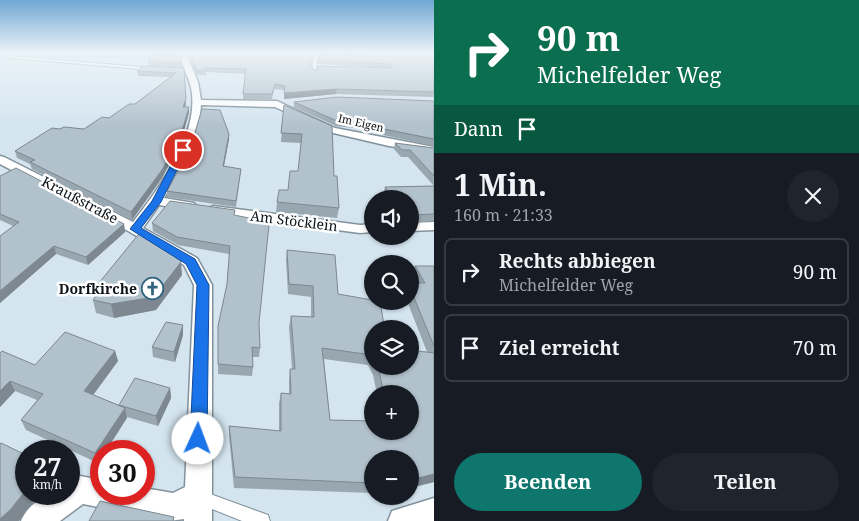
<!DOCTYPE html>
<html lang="de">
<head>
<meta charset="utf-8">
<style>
	body { margin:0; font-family:"Noto Serif",serif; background:#20242c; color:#f1f3f6; height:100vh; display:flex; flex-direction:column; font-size:19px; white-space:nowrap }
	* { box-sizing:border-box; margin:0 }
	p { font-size:16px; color:#9ea1a6 }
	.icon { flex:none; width:28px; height:28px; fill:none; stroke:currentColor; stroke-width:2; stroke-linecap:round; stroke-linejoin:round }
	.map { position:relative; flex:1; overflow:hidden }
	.drawer { display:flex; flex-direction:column; background:#171b24; width:425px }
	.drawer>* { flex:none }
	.hud { background:#0b6e4f; color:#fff; overflow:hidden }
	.controls { position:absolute; left:364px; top:190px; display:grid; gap:10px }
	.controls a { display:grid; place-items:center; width:55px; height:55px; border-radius:50%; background:#171b24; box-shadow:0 1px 4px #0004; font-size:25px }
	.speed { position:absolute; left:15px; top:440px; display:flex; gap:10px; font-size:25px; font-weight:700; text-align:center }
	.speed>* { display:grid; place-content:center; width:65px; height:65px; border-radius:50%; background:#171b24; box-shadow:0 1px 4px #0004; line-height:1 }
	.speed small { font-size:12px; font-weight:400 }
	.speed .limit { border:8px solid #d22; background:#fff; color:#111 }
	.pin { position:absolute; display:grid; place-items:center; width:42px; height:42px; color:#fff; margin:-21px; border:2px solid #fff; border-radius:50%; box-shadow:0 1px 5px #0007 }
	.me { position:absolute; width:55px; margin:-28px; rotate:2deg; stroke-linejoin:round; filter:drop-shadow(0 0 4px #0008) }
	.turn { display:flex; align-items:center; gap:18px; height:105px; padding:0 20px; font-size:22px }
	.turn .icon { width:65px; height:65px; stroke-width:2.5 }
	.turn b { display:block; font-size:35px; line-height:42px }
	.then { display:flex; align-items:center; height:48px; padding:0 20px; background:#0003; gap:10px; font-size:19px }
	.round { display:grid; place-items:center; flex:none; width:52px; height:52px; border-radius:26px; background:#20242c }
	.summary { display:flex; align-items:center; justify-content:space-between; height:85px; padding:0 20px }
	h1 { font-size:30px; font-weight:700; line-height:38px }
	.cta { display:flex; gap:10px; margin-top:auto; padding:10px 20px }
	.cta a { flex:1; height:58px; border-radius:30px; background:#0f766e; color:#fff; font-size:20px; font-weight:700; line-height:58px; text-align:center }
	.cta a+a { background:#20242c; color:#f1f3f6 }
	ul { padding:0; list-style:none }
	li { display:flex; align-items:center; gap:15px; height:68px; margin:0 10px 8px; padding:0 10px; border:2px solid #363941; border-radius:8px }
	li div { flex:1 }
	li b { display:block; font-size:19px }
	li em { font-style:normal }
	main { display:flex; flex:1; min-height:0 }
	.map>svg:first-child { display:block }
	.green { fill:#8cb9d5 }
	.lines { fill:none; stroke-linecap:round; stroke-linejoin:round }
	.service-casing { stroke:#82929c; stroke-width:2 }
	.minor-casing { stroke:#82929c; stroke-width:3 }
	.service { fill:#fff; fill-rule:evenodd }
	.minor { fill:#fff; fill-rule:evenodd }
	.wall { fill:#99a7b0; fill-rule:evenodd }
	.shaded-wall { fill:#7d8890 }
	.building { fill:#b2c2cd; stroke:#7d8890 }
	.route { fill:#1a73e8; stroke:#114b97 }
	.labels { text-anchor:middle; stroke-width:5; stroke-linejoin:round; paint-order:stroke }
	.far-street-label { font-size:11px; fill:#0d1216; stroke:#fff }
	.street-label { font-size:14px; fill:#0d1216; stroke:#fff }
	.poi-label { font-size:14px; font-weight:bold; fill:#0d1216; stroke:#fff; text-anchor:end }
</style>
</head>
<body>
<main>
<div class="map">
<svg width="434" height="521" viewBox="0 0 434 521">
	<rect width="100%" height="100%" fill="#d4e5f0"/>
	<path class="green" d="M52,53H163L161,58H45Z"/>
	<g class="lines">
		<defs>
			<path id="service" d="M318,54L321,55L317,58L316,72L314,73L312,72L313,58Z
				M0,55L152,68L154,69L152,70L0,57Z
				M202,491L268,515L270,521H242L197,503L195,498L197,493Z"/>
			<path id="minor" d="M180,53H186L198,82L201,100L277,101L335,128L434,147V153L389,146L329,132L275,107L201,105C199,139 182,169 164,198L194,203L196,206L189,210L159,205L143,228L197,258L212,285V521H184V519L169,521L83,504L60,521H21C29,501 48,494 69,494V481L80,476L101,480V494H144V488L173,493L185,487L194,285L184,265L130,232L0,164V156L4,157L133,222C158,190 197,137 192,94C191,79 181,67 180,53Z
				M312,53H342L345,55L342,57Z
				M213,206L360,225L372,224V232L360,233L208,213L206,210Z
				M434,222V230L410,231V223Z
				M434,498V521H388L392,511Z"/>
		</defs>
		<use href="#service" class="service-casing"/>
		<use href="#minor" class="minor-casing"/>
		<use href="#service" class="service"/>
		<use href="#minor" class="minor"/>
	</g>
	<path class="wall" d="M188,53H313L310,64L314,70L390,68L318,64L320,55L434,57V97L336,94L284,99L285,90L274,89L272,99H243L245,74L206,72V75H197Z
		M148,61L182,63V68L148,66Z
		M184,68L186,105L185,107L189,113L180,144L162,178L132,220L32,169L30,164L17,158L15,151L60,129H84L109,118L135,104L170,77L138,76L137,71Z
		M434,101V146L383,135L379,131L336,126L294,107V102Z
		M284,105L334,176L339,208L337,218L276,212L277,202L288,190L298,171L301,143L281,142Z
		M229,134V139L224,166L241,169L236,207L167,197V191Z
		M395,143L434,148V186L408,157H401L394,149Z
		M0,176L124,224L125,232L88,265L56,254L0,303V236L13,226L0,220Z
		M434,186V221L410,223V199H387L383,194L385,187Z
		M235,216L259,324L260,348L259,357H252L253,367L252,376L218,374V326L227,284L229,254L178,245L153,231L152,223Z
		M287,250L338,294L372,329V366H410L427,352L407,301H410V288L415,283L411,276L415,266H434V482L410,488V459H372V493L234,488L229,436V426L279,431V403L281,393L289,394V380L290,369H292L289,327L291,316L311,317V297L288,294L286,260ZM324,359L368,365L373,375L377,394H410L372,431V398L370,406L372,421L330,420Z
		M182,275L156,310L114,318L96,313L93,300L96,297L94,289Z
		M183,325V335L175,362L153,357L152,347Z
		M115,351L118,361L93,395L119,405L170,388L171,398L158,426L127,417L98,463L26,430L21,420L37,400L15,391L0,407V353L35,365Z"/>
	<path class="shaded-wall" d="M337,89L336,94L284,99V93Z
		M186,99V105L183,113V107Z
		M189,107V113L180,144L162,178L132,220L131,212Z
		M229,134V139L223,171V166Z
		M124,224L125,232L88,265L86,257Z
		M54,246L56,254L0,303V291Z
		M181,262L182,275L156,310L114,318L111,304Z
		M183,325V335L175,362L174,352Z
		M115,351L118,361L88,402L84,391Z
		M10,381L15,391L0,407V391Z
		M170,388L171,398L158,426L156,416Z
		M125,408L127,418L106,451H101V458L98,463L95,453Z
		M434,474V482L410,488V480Z
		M26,490V494H54L46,496L33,502L19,521H0V519Z"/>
	<path class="building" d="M175,53H179L182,63L148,61L154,55H173Z
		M190,53H313L310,63L314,70H317L318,66L389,68L393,66L391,64L319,60L320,55L434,57V92L337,89L284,93L285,86L275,84L272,94H243L246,69L205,68L206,70L197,71Z
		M142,66L184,68L186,99L183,107H189L180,138L162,170L131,212L30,162L35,160L15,151L52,128L60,129L64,127L84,129L102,117L109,118L129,104H135L176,73L137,71Z
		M337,97L434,101V139L384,129L380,125L337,121L294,102Z
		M284,105L332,126L334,176H337L339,208L277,202L279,190H288L290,171H298L302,134L281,133Z
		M202,109L220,110L229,134L223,166L241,169L236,201L167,191L190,149Z
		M395,143L434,148V176L410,150H402Z
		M16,168L124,224L86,257L54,246L0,291V236L19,222L0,214V176Z
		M434,186V214L410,215V199H394L385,187Z
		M170,201L235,210L234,215L254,219L256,213L270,215L259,323L260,348L252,347L253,367L218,364V326L227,284L230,246L177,237L152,223Z
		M142,230L177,251L181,262L154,297L111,304L93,300L100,291L94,289Z
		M287,250L335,255L338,294L372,300V301H380L384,325L391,326L392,329H372V356V355L322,348L330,420L372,421V431H410V394H384L378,366H410V350L434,353V474L410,480V459H372V483L235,477L229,426L281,431V393L291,394L290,369H295L291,316L314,317L313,286L289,284Z
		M415,266H434V346L410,288V283H425Z
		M166,322L183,325L174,352L152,347Z
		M65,332L115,351L84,391L125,408L95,453L21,420L43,394L10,381L0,391V353L2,351L35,365Z
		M135,378L170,388L156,416L119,405Z
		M1,443L26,455V490L11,509L0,519V444Z
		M100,501L174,517L173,521H89Z"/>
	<linearGradient id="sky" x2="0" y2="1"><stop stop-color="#71a7d3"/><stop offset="0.42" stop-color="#ecf3f8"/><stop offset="1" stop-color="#ecf3f8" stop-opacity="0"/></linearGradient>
	<rect width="434" height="126" fill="url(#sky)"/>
	<path class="route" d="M183,148L187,150L161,202L141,228L195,259L209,285L207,439L205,444L198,447L192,444L190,439L197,285L186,264L130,229L152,201L179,150Z"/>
	<defs>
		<symbol id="church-ring" viewBox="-11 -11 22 22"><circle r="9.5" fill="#fff" stroke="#306380" stroke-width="1.5"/><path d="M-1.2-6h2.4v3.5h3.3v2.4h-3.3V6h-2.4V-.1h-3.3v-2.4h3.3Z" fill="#306380"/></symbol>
	</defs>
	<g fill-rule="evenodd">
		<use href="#church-ring" x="140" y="276" width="25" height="25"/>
	</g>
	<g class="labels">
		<g class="far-street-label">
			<text transform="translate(361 123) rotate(13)" y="4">Im Eigen</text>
		</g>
		<g class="street-label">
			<text transform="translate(80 200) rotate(28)" y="5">Kraußstraße</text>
			<text transform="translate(294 221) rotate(7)" y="5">Am Stöcklein</text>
		</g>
		<g class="poi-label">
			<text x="137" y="294">Dorfkirche</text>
		</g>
	</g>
</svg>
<div class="controls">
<a><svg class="icon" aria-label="sound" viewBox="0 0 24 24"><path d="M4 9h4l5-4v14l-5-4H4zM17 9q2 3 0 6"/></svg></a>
<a><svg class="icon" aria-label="search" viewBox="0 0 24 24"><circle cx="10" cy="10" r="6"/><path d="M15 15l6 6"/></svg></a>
<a><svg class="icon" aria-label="layers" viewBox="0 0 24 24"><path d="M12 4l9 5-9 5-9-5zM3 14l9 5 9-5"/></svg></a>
<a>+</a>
<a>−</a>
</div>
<div class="speed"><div>27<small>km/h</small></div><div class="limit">30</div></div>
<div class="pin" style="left:183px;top:150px;background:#d93025"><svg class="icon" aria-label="arrive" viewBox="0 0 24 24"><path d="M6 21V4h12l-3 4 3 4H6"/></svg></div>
<svg class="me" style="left:198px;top:439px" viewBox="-20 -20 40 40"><circle r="19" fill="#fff"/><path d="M0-13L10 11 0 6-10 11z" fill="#1a73e8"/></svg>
</div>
<section class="drawer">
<div class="hud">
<div class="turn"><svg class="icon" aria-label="right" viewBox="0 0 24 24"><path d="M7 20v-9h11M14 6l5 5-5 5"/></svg><div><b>90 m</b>Michelfelder Weg</div></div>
<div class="then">Dann<svg class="icon" aria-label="arrive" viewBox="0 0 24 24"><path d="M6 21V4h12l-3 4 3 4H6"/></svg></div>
</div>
<div class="summary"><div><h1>1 Min.</h1><p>160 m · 21:33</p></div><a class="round"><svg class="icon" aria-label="close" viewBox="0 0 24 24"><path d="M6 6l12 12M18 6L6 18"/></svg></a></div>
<ul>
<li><svg class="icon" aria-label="right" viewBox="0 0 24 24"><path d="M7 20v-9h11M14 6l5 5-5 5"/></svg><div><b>Rechts abbiegen</b><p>Michelfelder Weg</p></div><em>90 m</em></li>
<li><svg class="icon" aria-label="arrive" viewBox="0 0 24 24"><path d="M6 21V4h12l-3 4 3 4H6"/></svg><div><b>Ziel erreicht</b></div><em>70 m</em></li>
</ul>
<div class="cta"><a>Beenden</a><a>Teilen</a></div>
</section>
</main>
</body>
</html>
